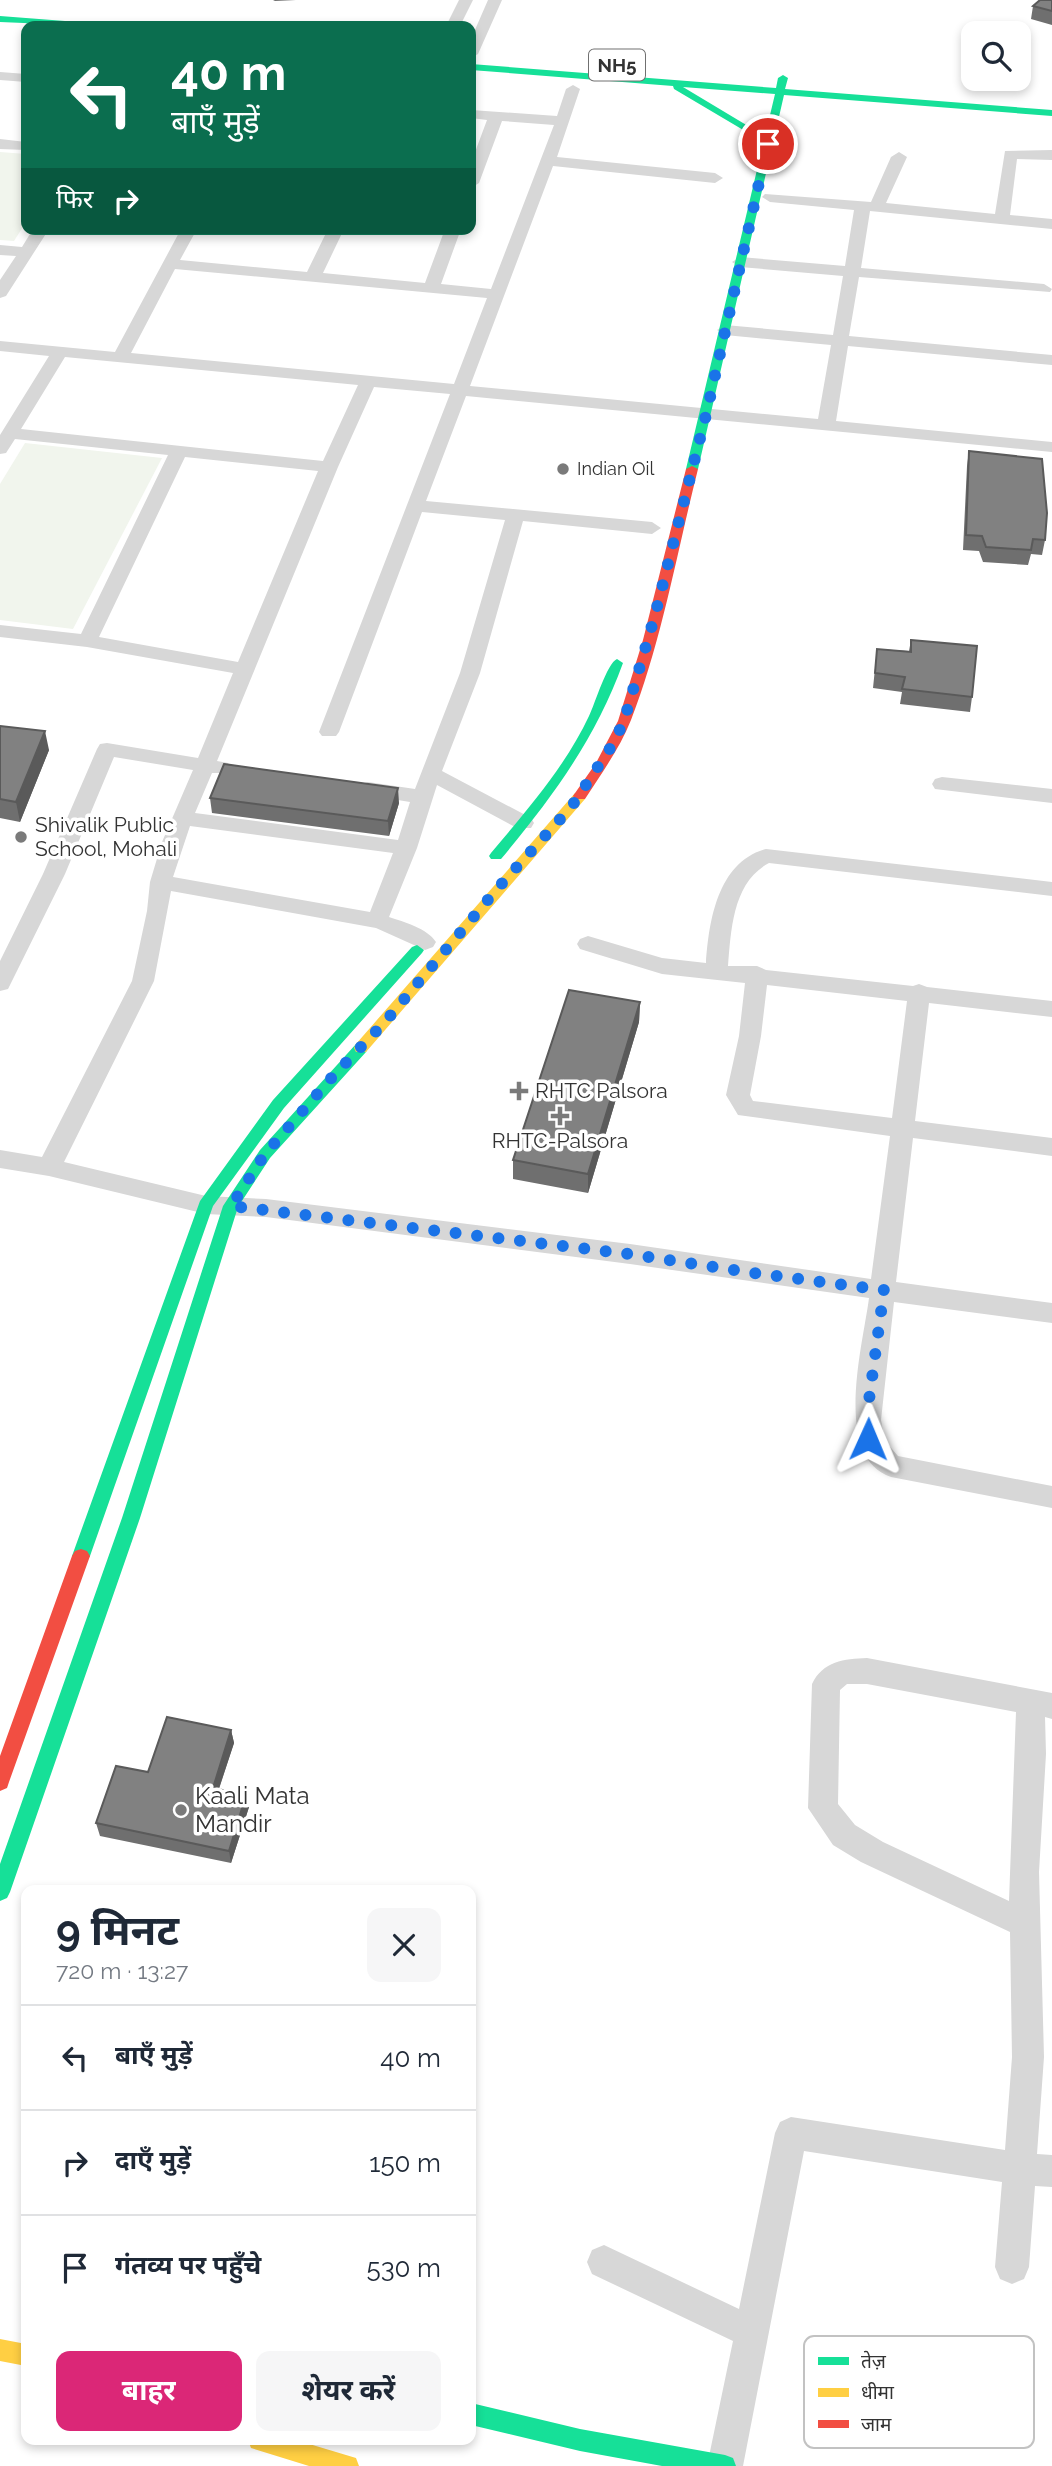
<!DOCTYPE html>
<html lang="hi">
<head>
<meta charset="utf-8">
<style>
	body { margin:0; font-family:Raleway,"Noto Sans Devanagari",sans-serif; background:#f6f6f7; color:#1f2937; height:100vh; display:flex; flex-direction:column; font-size:26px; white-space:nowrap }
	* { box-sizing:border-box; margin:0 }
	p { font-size:23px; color:#747a83 }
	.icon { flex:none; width:38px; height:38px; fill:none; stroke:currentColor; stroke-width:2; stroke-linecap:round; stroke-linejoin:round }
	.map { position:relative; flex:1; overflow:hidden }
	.details { position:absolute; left:21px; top:1885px; width:455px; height:560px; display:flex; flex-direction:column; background:#fff; border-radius:14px; box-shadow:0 4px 10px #0003 }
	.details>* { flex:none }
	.guide { position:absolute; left:21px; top:21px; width:455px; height:214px; border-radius:14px; box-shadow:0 4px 10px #0003; background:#0b6e4f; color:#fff; overflow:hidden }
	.tools { position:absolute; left:961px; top:21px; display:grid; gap:14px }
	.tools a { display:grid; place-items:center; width:70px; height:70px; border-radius:14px; background:#fff; box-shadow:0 4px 10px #0003; font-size:35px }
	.pin { position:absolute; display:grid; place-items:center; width:60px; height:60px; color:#fff; margin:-30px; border:4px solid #fff; border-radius:50%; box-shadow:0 2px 7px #0007 }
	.me { position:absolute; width:77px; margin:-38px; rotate:1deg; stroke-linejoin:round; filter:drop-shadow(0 0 5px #0008) }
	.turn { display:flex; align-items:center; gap:24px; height:147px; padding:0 35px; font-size:32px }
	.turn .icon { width:91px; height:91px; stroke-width:2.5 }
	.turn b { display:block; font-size:49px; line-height:60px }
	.then { display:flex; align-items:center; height:66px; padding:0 35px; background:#0003; gap:14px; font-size:26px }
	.round { display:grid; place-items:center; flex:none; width:74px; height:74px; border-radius:14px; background:#f6f6f7 }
	.head { display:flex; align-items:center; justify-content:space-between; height:119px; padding:0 35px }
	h1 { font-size:42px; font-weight:700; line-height:52px }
	.primary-button { display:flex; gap:14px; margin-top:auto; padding:14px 35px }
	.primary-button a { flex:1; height:80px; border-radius:14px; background:#db2777; color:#fff; font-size:28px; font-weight:700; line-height:80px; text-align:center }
	.primary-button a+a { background:#f6f6f7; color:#1f2937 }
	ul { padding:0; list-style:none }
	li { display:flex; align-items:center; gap:21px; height:105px; padding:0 35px; border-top:2px solid #e0e1e3 }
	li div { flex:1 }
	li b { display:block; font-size:26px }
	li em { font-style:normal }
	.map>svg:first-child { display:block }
	.green { fill:#f1f5ed }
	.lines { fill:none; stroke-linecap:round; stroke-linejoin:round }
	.street { fill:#d7d7d7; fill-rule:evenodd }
	.fast { fill:#16e098; fill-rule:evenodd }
	.slow { fill:#ffcf43; fill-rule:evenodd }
	.jam { fill:#f24e42; fill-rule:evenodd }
	.wall { fill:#6f6f6f }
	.shaded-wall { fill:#5a5a5a }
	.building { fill:#818181; stroke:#5a5a5a; stroke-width:2 }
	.route { stroke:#1a73e8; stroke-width:12; stroke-dasharray:0 21.6 }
	.poi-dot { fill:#7a7a7a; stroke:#fff; stroke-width:2.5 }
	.labels { text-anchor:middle; stroke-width:7; stroke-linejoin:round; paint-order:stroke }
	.far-poi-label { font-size:18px; fill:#333; stroke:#fff; text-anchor:start }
	.shield { fill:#fff; stroke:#707070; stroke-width:2 }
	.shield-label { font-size:19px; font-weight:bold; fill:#333 }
	.poi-label { font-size:21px; fill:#333; stroke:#fff; text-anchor:start }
	.near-poi-label { font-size:24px; fill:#333; stroke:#fff; text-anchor:start }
	.key { fill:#fff; stroke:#c2c2c2; stroke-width:2 }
	.key-label { font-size:19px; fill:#333 }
</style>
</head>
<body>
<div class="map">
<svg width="1052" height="2466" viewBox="0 0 1052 2466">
	<rect width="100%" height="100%" fill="#fff"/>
	<path class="green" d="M0,152L26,154V222L14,241L0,240Z
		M25,443L162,458L73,629L0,620V484Z"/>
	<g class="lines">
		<path class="street" d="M459,0H473L460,26H446Z
			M488,0H502L478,54L471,58V39Z
			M0,72L26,74V82L0,80Z
			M573,85L580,89L557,157L715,173L723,178L715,183L553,166L470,386L818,419L831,345L725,335L717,330L725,325L833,335L843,276L740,267L732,262L740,257L845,266L854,210L770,202L762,197L765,194L871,202L891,157L899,152L907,157L886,203L995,214L1005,151L1052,150V160L1017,159L1010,215L1052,219V229L870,211L861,268L1044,284L1052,289L1050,292L859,277L849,336L1052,355V365L848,346L836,421L1052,442V452L466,396L426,501L652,522L661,528L652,534L523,521L480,673L442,771L531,818L534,823L531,828H517L437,785L417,848L389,917C404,922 427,928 436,942L433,947L425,950L376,928L171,891L154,981L64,1162L206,1196L266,1199L630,1244L871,1279L890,1136L738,1115L726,1095L739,1036L745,983L662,974L580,949L577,944L580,939L588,936L662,958L706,963C709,920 718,862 766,849L1052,882V896L769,863C733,882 731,929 728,966H757L766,970L913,986L919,984L927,987L1052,1001V1017L929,1003L915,1121L1052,1138V1156L913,1138L896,1282L1052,1303V1323L894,1302L881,1420L885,1441L898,1456L1052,1486V1508L891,1477C832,1457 863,1345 869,1298L630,1264L266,1217L206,1214L49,1176L0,1168V1150L42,1157L132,981L147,911L150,882L162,842L193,770L114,757L65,874L11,983L8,989L0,991V961L43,874L97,749L100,744L107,743L198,758L233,673L87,647L0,637V625L81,634L168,455L15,439L6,453L0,454V435L49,356L0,351V341L115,352L181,229H197L180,260L307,272L328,229H344L323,273L425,283L445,229H461L441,284L491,289L554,125L502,121L479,183L471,188V163L487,120L471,118V110L557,116L566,89ZM175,269L487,298L454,384L131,353ZM65,357L358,385L323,461L21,429ZM374,387L450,394L319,732L322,736H336L339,732L422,512L505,520L460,673L415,789L368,782L361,784L358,789L361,794L410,802L398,840L195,813L212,773H228L231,768L228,763L217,761L338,467ZM185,457L318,471L238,662L99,637ZM190,826L393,853L370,912L173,877ZM767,985L907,1001L892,1118L753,1101L750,1095L761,1036Z
			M0,139L26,142V150L0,149Z
			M33,229H49L6,296L0,298V280L16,256L0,255V245L22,247Z
			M942,777L1052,789V803L935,789L932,784L935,779Z
			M867,1658L1052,1693V1719L1045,1717L1046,1754L1039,1872L1044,2057L1037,2154L1052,2155V2187L1035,2186L1029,2267L1024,2279L1012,2284L1000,2279L995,2267L1002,2182L804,2151L743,2466H707L733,2341L592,2274L587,2262L592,2250L604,2245L739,2309L775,2133L780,2122L791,2117L1005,2150L1012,2057L1010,1932L861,1862L833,1845L808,1808L812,1684C823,1661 844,1659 867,1658ZM847,1684H867L1016,1712L1009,1901L883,1842L855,1825L838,1804L840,1690Z"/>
		<path class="fast" d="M0,16L91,23L95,26L0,22Z
			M471,64L776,88L778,78L783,75L788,78L785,89L1052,110V116L784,95L698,469L692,472L686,469L775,94L683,87L753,129L755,131L750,134L674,89L673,86L471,70Z
			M617,659L623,663C596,738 552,798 501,859H491L489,856L491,853C527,810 565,767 589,716C595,704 607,663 617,659Z
			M417,945L424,950L422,953L284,1108L213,1206L90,1556L87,1561L81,1563L75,1561L72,1556L200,1201L273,1100L412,947Z
			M361,1043L366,1044L368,1048L366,1052L270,1158L238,1207L140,1518L10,1892L7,1898L0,1901V1864L122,1518L223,1206L260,1150L356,1044Z
			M471,2403L580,2429L725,2455L733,2458L736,2466H662L580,2451L471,2425Z"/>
		<path class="slow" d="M580,792L585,793V799L366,1052H356L354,1048L356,1044L575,793Z
			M0,2339L26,2344V2366L0,2361Z
			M248,2440H296L356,2458L359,2466H309L251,2448Z"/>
		<path class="jam" d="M692,466L698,469C677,552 662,640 631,720C620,748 601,774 585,799H575L573,796L596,763L618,721L643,640L686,469Z
			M81,1549L87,1551L90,1556L9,1782L7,1788L0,1791V1756L72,1556L75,1551Z"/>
	</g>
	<path class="wall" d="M273,0H296L275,1Z
		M1052,0V25L1031,19L1033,6Z
		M969,451L1045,540L1042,555L1031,554L1028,565L983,562L979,551L963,550L967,466Z
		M911,640L972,697L970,712L900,704L902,692L873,688L877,649L909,651Z
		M0,726L49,750L20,822L0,818Z
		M210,798L399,803L389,836L212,813Z
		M640,1002L639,1022L588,1193L513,1179V1160Z
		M231,1730L234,1743L219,1789L249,1807L231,1863L100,1836L96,1823L148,1772Z"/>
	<path class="shaded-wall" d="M45,731L49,750L20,822L16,802Z
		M398,788L399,803L389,836L388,821Z
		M640,1002L639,1022L588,1193V1174Z
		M231,1730L234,1743L215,1800L213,1788Z
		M246,1795L249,1807L231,1863L229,1851Z"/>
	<path class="building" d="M1040,0H1052V11L1033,6Z
		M969,451L1042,459L1047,513L1045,540L1033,539L1031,550L986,547L982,536L966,535Z
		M911,640L977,646L972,697L902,689L905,677L875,673L877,649L911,652Z
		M0,726L45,731L16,802L0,799Z
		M224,764L398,788L388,821L210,798Z
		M569,990L640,1002L588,1174L513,1160Z
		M167,1717L231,1730L213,1788L246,1795L229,1851L96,1823L116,1766L148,1772Z"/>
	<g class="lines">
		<path class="route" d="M768,144L706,415L655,615L624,721L613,744L572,806L497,889L385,1022L334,1075L265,1154L231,1206L629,1254L753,1273L884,1290L869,1400L868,1439"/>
	</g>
	<g class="poi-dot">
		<circle cx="563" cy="469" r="7"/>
		<circle cx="21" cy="837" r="7"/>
		<path d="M515.5 1080.5h7v7h7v7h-7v7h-7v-7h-7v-7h7z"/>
		<path d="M556.5 1105.5h7v7h7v7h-7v7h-7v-7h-7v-7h7z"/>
		<circle cx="181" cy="1810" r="7"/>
	</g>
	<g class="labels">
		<g class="far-poi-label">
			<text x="577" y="475">Indian Oil</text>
		</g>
		<rect class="shield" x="589" y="49.5" width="56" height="31" rx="5"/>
		<g class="shield-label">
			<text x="617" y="72">NH5</text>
		</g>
		<g class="poi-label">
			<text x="35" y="832">Shivalik Public<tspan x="35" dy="24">School, Mohali</tspan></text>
			<text x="535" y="1098">RHTC Palsora</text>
			<text x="560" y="1148" text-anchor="middle">RHTC-Palsora</text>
		</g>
		<g class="near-poi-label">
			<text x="195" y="1804">Kaali Mata<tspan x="195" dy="28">Mandir</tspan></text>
		</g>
	</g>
	<rect x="804" y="2336" width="230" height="112" rx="10" class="key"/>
	<rect x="818" y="2357" width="31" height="8" fill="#16e098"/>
	<rect x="818" y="2388" width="31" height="9" fill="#ffcf43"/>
	<rect x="818" y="2420" width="31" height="8" fill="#f24e42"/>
	<g class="key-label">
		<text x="861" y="2368">तेज़</text>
		<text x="861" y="2399">धीमा</text>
		<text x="861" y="2431">जाम</text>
	</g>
</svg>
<div class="tools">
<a><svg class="icon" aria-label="search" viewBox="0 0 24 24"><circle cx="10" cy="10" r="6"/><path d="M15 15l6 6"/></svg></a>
</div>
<div class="pin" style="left:768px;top:144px;background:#d93025"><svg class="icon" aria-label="arrive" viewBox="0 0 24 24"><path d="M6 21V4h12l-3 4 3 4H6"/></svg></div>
<svg class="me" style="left:868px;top:1439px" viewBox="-20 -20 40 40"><path d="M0-17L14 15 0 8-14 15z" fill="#1a73e8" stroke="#fff" stroke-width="4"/></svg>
<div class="guide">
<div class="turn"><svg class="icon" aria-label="left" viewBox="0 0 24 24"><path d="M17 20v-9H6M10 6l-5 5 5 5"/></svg><div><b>40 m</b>बाएँ मुड़ें</div></div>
<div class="then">फिर<svg class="icon" aria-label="right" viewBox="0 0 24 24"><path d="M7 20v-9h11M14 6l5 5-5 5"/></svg></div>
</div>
<section class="details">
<div class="head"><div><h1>9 मिनट</h1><p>720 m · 13:27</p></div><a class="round"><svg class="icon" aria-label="close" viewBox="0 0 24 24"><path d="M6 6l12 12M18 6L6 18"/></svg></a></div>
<ul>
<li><svg class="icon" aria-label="left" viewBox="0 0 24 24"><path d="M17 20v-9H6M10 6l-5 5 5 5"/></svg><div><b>बाएँ मुड़ें</b></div><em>40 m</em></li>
<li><svg class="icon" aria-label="right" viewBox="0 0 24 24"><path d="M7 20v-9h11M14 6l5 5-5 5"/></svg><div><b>दाएँ मुड़ें</b></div><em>150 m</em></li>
<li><svg class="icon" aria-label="arrive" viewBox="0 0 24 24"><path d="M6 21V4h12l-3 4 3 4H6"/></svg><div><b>गंतव्य पर पहुँचे</b></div><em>530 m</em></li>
</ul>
<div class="primary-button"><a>बाहर</a><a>शेयर करें</a></div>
</section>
</div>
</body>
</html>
